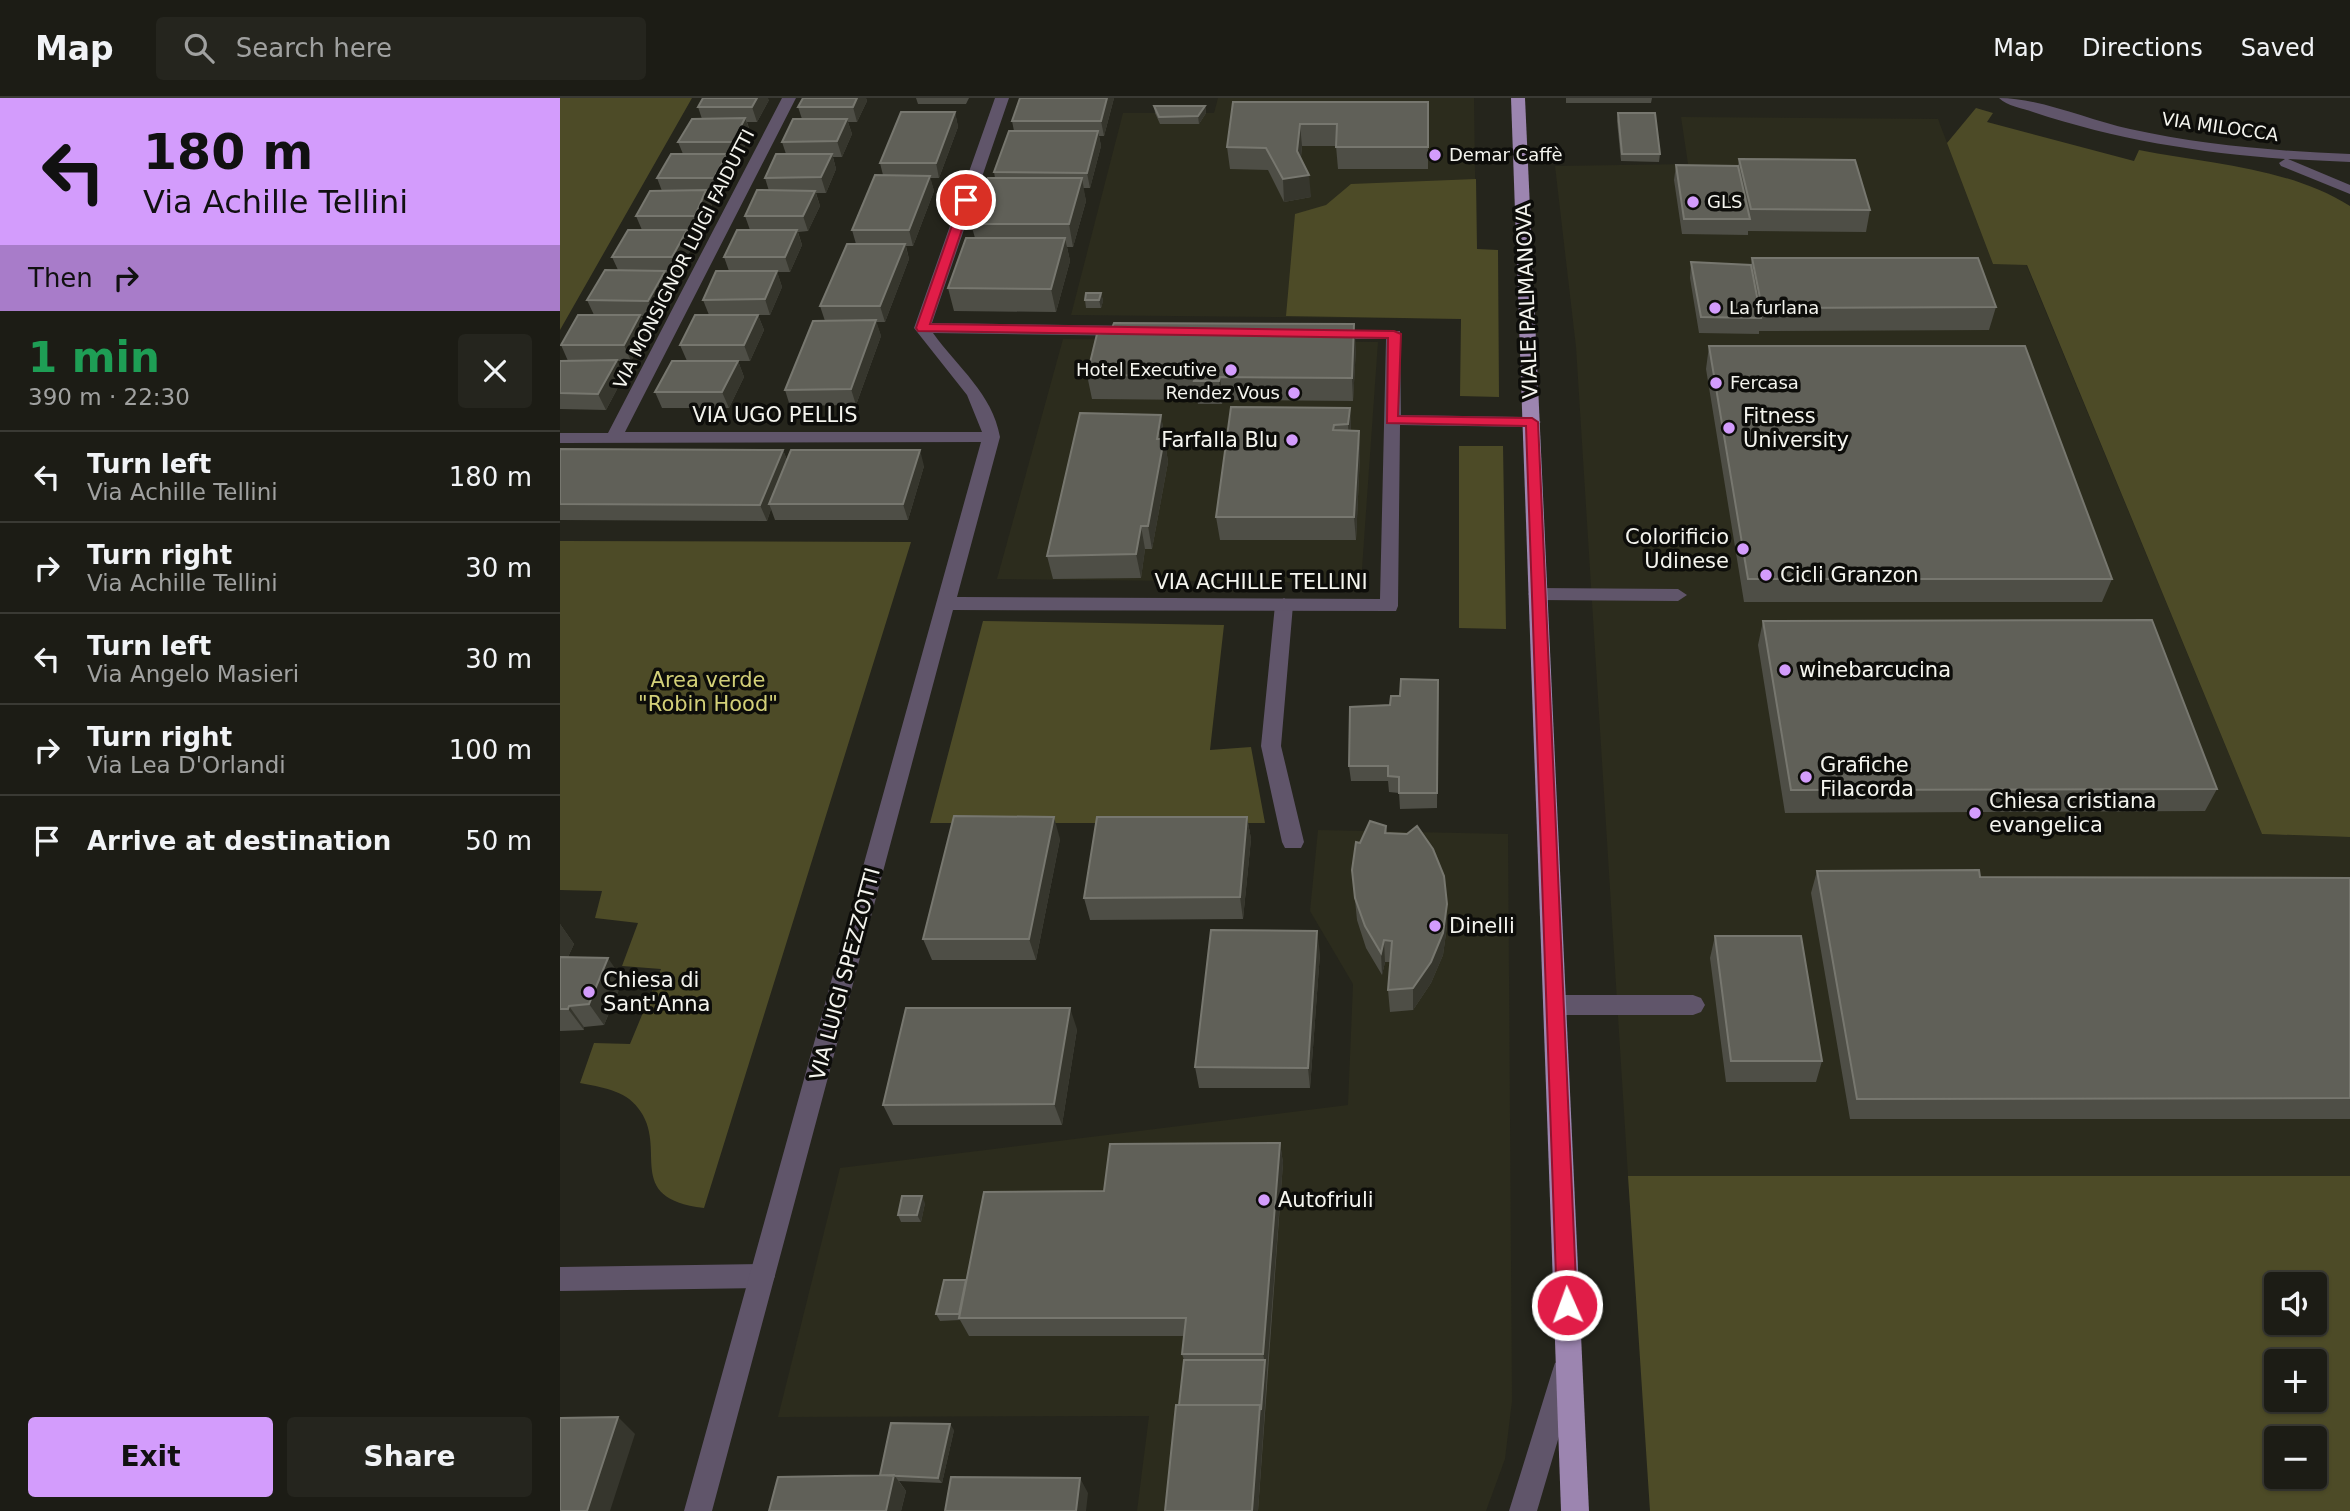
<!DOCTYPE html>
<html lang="en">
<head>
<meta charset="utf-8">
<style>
	body { margin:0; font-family:"DejaVu Sans",sans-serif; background:#25251e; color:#f1f3f6; height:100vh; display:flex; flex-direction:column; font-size:26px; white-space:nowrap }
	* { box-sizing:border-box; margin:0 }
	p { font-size:23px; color:#a0a1a0 }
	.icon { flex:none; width:38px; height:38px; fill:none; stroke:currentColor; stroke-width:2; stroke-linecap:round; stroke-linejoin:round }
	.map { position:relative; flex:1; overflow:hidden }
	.side { display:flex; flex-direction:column; background:#1c1c15; width:560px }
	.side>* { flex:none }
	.top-card { background:#d39cfc; color:#111; overflow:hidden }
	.fabs { position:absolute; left:1704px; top:1174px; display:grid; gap:14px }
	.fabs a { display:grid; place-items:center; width:63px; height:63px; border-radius:7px; background:#1c1c15; box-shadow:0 2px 5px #0004,0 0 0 2px #3a3a34; font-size:35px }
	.pin { position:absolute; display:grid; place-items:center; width:60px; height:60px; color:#fff; margin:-30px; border:4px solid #fff; border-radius:50%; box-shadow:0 2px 7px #0007 }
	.me { position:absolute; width:77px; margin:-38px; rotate:358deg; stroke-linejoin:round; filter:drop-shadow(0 0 5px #0008) }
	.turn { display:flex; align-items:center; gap:24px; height:147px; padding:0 28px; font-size:32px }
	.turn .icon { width:91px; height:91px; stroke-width:2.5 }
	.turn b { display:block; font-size:49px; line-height:60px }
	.then { display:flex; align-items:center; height:66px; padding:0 28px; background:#0003; gap:14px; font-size:26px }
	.round { display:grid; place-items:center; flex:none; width:74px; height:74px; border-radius:7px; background:#25251e }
	.overview { display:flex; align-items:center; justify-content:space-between; height:119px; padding:0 28px }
	h1 { font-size:42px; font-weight:700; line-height:52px; color:#1e9e55 }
	.primary-button { display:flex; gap:14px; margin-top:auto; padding:14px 28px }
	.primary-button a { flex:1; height:80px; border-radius:7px; background:#d39cfc; color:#111; font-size:28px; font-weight:700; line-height:80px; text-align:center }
	.primary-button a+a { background:#25251e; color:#f1f3f6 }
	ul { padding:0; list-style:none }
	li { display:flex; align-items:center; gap:21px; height:91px; padding:0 28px; border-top:2px solid #3a3a34 }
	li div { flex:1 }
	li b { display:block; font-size:26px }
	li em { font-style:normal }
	header { display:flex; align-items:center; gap:42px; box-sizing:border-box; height:98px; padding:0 35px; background:#1c1c15; border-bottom:2px solid #3a3a34 }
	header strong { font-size:33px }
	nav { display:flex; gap:38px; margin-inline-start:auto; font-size:24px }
	.search { width:490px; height:63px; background:#25251e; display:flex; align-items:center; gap:18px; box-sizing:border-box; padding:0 24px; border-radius:7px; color:#a0a1a0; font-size:26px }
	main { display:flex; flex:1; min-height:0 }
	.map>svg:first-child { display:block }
	.built { fill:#2c2c1d }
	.green { fill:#4d4b27; fill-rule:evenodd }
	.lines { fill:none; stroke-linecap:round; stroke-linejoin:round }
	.lane { fill:#60556a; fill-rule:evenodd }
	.street { fill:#60556a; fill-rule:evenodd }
	.primary { fill:#9c85b0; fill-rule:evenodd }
	.wall { fill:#4e4e46 }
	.shaded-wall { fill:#36362d }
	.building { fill:#606058; stroke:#77776f; stroke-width:2 }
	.route { fill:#e11d48; stroke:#92132f; stroke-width:2 }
	.poi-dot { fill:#d39cfc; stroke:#0d0d0a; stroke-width:2.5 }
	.labels { text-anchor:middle; stroke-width:7; stroke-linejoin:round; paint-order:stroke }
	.far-street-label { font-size:18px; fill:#f4f4ee; stroke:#0d0d0a }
	.far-poi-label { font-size:18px; fill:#f4f4ee; stroke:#0d0d0a; text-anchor:start }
	.street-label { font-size:21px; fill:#f4f4ee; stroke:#0d0d0a }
	.poi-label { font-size:21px; fill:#f4f4ee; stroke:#0d0d0a; text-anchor:start }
	.park-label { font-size:21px; fill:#d3d078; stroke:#0d0d0a }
</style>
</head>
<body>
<header>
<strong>Map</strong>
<div class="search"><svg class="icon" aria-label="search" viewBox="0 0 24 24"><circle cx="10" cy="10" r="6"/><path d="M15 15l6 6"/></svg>Search here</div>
<nav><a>Map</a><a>Directions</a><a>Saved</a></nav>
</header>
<main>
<section class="side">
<div class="top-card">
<div class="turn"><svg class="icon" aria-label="left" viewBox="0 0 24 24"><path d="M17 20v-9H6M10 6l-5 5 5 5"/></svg><div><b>180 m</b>Via Achille Tellini</div></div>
<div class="then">Then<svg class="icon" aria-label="right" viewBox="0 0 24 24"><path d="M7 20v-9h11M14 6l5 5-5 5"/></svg></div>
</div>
<div class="overview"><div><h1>1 min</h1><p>390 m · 22:30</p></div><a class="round"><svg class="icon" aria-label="close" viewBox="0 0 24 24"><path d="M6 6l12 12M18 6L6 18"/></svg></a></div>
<ul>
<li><svg class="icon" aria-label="left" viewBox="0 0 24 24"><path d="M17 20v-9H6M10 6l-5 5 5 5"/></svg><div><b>Turn left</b><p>Via Achille Tellini</p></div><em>180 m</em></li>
<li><svg class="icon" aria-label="right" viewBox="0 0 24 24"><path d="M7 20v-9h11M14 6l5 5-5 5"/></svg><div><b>Turn right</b><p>Via Achille Tellini</p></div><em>30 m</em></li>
<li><svg class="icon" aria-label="left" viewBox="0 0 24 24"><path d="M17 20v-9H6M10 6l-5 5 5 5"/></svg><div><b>Turn left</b><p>Via Angelo Masieri</p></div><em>30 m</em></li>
<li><svg class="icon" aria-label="right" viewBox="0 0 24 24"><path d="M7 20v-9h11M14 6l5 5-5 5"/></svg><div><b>Turn right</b><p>Via Lea D'Orlandi</p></div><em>100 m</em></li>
<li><svg class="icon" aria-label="arrive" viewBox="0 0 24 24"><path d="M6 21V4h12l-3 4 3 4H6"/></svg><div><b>Arrive at destination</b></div><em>50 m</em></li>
</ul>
<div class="primary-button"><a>Exit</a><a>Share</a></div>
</section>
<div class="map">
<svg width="1790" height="1413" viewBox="0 0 1790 1413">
	<rect width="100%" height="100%" fill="#25251c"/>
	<path class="built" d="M658,0H914L917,221L511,217L563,15H654Z
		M1121,19L1378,21L1433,166H1466L1702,736L1790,739V1078H1068L1016,249L995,68L1128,66Z
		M503,241L818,244L801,485L437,481Z
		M758,732L948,736L952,1303L945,1361L926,1413H577L589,1318L218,1319L280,1070L788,1007L793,886L750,813Z"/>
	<path class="green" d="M0,0H132L0,232Z
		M1416,10L1433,15L1427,24L1574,63L1579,52C1650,66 1727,69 1790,108V739L1702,736L1467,167L1433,166L1387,45Z
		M916,81L917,151L938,152L939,299L900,298L901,221L726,218L735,116L766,107L791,86Z
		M899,348H943L946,531L899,530Z
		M0,443L351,444L144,1110C61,1100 110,1050 78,1010C65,992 40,989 20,985L34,945L70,946L101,871L62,868L78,825L35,820L42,793L0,792Z
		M423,523L664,527L650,652L691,649L705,725H370Z
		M1068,1078H1790V1413H1090ZM1717,1186H1755V1225H1717ZM1717,1264H1755V1302H1717ZM1717,1340H1755V1379H1717Z"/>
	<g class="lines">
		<path class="lane" d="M977,490L1118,491L1127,497L1118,503L977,502L968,496Z
			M724,500L733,507L721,648L744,744L741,750H725L722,744L701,648L715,507Z
			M996,897H1133L1141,900L1145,907L1141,914L1133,917H996L988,914L984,907L988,900Z
			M202,1166L211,1169L215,1178L211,1187L202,1190L0,1193V1169Z"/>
		<path class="street" d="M222,0H236L65,334H422L407,297L354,230L435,0H449L372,225L581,228L589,233L581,238L373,235C398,270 432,295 440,339L397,499L820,501L826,241H767L761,239V233H840L841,317L972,319L981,324L972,329L840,327L838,508L836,513L393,512L152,1413H124L421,344L0,345V335H48Z
			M1439,0C1480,0 1528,22 1570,31C1642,47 1716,53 1790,56V64L1728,61L1790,87V96L1721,68L1719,65L1725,61C1640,55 1554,41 1473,14C1462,10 1447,8 1439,0Z
			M1005,1261L1015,1265L1018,1274L977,1413H949L992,1274L995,1265Z"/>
		<path class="primary" d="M951,0H965L1029,1413H1001Z"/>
	</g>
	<path class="wall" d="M243,0H306L307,3L297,24H288L292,36L282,59H273L276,71L266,95H256L260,108L248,133L238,134L242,147L230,174H217L222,189L210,217H198L204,232L190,263H127L120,247L149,217L143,202L169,173L164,159L190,132L185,118L209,93L205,80L226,56L222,44L242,21L238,9Z
		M356,0H409L406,6H358Z
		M554,0L544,38H539L541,48L530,90H523L526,103L513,149H507L510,163L496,214L394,213L388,190L415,140L411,126L435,80L434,74L454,33L452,23Z
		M1006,0H1092L1091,5H1006Z
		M209,2L197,24H187L191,36L179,59H168L172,71L160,95H147L152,108L141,134H128L133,147L119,175H106L111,188L94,218H81L87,233L71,263H57L64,278L46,312L0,311V263H8L1,247L34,217L27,202L58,172L52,159L82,132L76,118L102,93L97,80L123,56L118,44L142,21L138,9Z
		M673,4H868V71H778L776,48H742L741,59L751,99L724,104L708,72L670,71L667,49Z
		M594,8H645L646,15L639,26H600L595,15Z
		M395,14L398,29L379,80H370L374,93L353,148H346L349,161L325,224H316L321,238L296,307L230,308L225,292L265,223L260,208L296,146L292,132L323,77L320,65Z
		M1058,15L1100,56L1099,64L1061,63L1057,23Z
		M1179,61L1310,112L1306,134L1188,133V137L1122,136L1114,82L1116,67L1178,68Z
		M1192,160L1436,209L1429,232L1199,233V236L1139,235L1130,180L1131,164L1191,167Z
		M541,195L543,203L541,210H526L525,202Z
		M1149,248L1552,481L1542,504H1184L1146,271Z
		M796,249L793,303L663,302L662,306H638L637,302L532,301L527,277Z
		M178,263L184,279L169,310H102L95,294Z
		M790,310L791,333H799L800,356L796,442H660L656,419Z
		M601,317L608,364L592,451H585L581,480L493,481L487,458Z
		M0,351L223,352L227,362L364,368L348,422H215L211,411L207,423L0,422Z
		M1203,523L1657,691L1645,713L1225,715L1198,547Z
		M878,582L877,710L840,711L839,695L829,694L828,683H791L789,668L830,607L840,598Z
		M687,719L691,741L683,821L530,822L524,800Z
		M826,728L827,735L887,828L883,857L871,885L853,912L830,914L828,892L830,864H825L822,877L806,850L797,822L792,772L800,745Z
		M500,741L476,862H372L363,841Z
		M1257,773L1420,779L1790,780V1021H1290L1251,795Z
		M0,826L14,846L8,859L63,882L44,927L24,929V932L0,933Z
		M1155,838L1262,963L1256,984H1166L1150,860Z
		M760,855L750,990H639L635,969Z
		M517,931L502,1027H333L323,1007Z
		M720,1045L723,1065L698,1413L619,1307L624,1262L622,1256L624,1238H409L400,1222L380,1223L376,1216L406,1182L544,1093Z
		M365,1105L361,1124H341L338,1117Z
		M394,1332L382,1385L339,1383L346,1393L341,1413H209L320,1377Z"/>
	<path class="shaded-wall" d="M197,0H208L209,2L197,24L192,9Z
		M297,0H306L307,3L297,24L293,9Z
		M547,0H554L544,38L541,23Z
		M645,8L646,15L639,26L638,18Z
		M395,14L398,29L379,80L376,65Z
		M185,20L191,36L179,59L173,44Z
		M287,21L292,36L282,59L277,43Z
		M740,26L742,48L739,75L737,53Z
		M538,33L541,48L530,90L527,75Z
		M167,56L172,71L160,95L154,80Z
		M272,56L276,71L266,95L261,79Z
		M749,77L751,99L724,104L723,81Z
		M370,78L374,93L353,148L349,132Z
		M522,80L526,103L513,149L509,126Z
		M146,92L152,108L141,134L135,118Z
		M255,93L260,108L248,133L243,118Z
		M127,132L133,147L119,175L112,159Z
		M237,132L242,147L230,174L225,159Z
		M505,140L510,163L496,214L491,191Z
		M345,146L349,161L325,224L320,208Z
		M105,173L111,188L94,218L88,203Z
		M217,173L222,189L210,217L205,201Z
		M541,195L543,203L541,210L539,202Z
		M80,217L87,233L71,263L64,247Z
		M198,217L204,232L190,263L184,247Z
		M316,222L321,238L296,307L291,291Z
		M794,226L796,249L793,303L792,280Z
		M57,262L64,278L46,312L38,296Z
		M178,263L184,279L169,310L162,294Z
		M660,279L663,302L662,306L659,283Z
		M790,310L791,334L789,349L788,326Z
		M601,317L608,364L592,451L588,428Z
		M799,333L800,356L796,442L794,419Z
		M223,352L229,367L209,406L211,411L207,423L200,407Z
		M360,352L364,368L348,422L343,406Z
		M581,428L585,451L581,480L576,456Z
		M494,719L500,741L476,862L469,841Z
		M687,719L691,741L683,821L680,799Z
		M887,806V828L883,857L871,885L853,912V890Z
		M0,826L14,846L8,859L0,865Z
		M757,833L760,855L750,990L748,970Z
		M824,842L825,864L822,877L821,855Z
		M48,860L63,882L44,927L29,906Z
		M9,908L24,929V932L8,911Z
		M510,910L517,931L502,1027L494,1006Z
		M720,1045L723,1065L707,1274L703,1256Z
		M362,1098L365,1105L361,1124L357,1117Z
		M705,1262L707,1274L704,1324L701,1312Z
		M700,1307L704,1324L698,1413H692Z
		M58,1319L75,1336L50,1413H27Z
		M390,1326L394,1332L382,1385L378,1380Z
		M334,1377L346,1393L341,1413H326Z
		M520,1380L528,1395L526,1413H516Z"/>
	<path class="building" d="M143,0H197L192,9H138Z
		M243,0H297L293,9H238Z
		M460,0H547L541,23H452Z
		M673,4H868V49H776L777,26H740L737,53L749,77L723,81L706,50L667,49Z
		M594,8H645L638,18L599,19Z
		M341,14H395L376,65H320Z
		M1058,15H1095L1100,56H1062Z
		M185,20L173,44H118L132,21Z
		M233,21H287L277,43L222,44Z
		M449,33H538L527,75L434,74Z
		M111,56H167L154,80H97Z
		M216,56H272L261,79L205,80Z
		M1179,61L1295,62L1310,112L1191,111Z
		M1116,67L1178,68L1190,121H1124Z
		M315,77L370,78L349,132H292Z
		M428,80H522L509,126H411Z
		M146,92L135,118H76L90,93Z
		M197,92L255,93L243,118H185Z
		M68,132H127L112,159H52Z
		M177,132H237L225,159H164Z
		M406,140H505L491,191L388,190Z
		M287,146H345L320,208H260Z
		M1192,160H1418L1436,209L1202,210Z
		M1131,164L1191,167L1201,220L1141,219Z
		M45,172L105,173L88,203L27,202Z
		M156,173H217L205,201L143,202Z
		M526,195H541L539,202H525Z
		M18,217H80L64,247H1Z
		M135,217H198L184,247H120Z
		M316,222L291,291L225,292L253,223Z
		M554,225L794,226L792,280L660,279L659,283H634L636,278L527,277L537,236L550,235Z
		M1149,248H1465L1552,481H1188Z
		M57,262L38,296L0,295V263Z
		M112,263H178L162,294H95Z
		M671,309L790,310L788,326L774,327L773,332L799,333L794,419H656Z
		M520,315L601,317L597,341H604L588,428H581L576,456L487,458Z
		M0,351L223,352L200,407L0,406Z
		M231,352H360L343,406H209Z
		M1592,522L1657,691L1231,692L1203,523Z
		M841,581L878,582L877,695H839V679L828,678V668H789L790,609L830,607L831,598H840Z
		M394,718L494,719L469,841H363Z
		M537,719H687L680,799L524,800Z
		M810,723L826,728L825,735L847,736L857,728L873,751L884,778L887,806L883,835L871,864L853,890L828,892L832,843L824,842L821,855L805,828L795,800L792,772L796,744L800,745Z
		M1419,772L1420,779L1790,780V1000L1297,1001L1257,773Z
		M651,832L757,833L748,970L635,969Z
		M1155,838H1241L1262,963H1171Z
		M0,859L48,860L29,906L9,908L8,911H0Z
		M346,910H510L494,1006L323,1007Z
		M720,1045L703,1256H622L626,1220H399L424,1094L544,1093L550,1046Z
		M342,1098H362L357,1117H338Z
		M384,1182H406L399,1216H376Z
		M624,1262H705L701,1312L700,1307H619Z
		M616,1307H700L692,1413H605Z
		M58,1319L27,1413H0V1320Z
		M331,1325L390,1326L378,1380L320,1377Z
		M334,1377L326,1413H209L218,1379Z
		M391,1379L520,1380L516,1413H385Z"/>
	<path class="route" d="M406,99L412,102L370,226L834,233L841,236L838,318L972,320L978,324L1017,1207L1014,1214L1007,1216L1000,1214L997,1207L966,328L827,325L828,240L358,233L356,230L401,102Z"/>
	<g class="poi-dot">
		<circle cx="875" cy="57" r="7"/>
		<circle cx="1133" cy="104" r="7"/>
		<circle cx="1155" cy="210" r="7"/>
		<circle cx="671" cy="272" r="7"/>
		<circle cx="1156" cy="285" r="7"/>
		<circle cx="734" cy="295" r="7"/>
		<circle cx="1169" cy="330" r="7"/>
		<circle cx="732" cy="342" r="7"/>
		<circle cx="1183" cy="451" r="7"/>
		<circle cx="1206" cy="477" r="7"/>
		<circle cx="1225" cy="572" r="7"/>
		<circle cx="1246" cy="679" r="7"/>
		<circle cx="1415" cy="715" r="7"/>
		<circle cx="875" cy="828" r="7"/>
		<circle cx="29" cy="894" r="7"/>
		<circle cx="704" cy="1102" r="7"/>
	</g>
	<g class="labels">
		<g class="far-street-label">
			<text transform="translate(1660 29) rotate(8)" y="6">VIA MILOCCA</text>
			<text transform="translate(124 161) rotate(-63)" y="6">VIA MONSIGNOR LUIGI FAIDUTTI</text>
		</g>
		<g class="far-poi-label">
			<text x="889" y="63">Demar Caffè</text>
			<text x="1147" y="110">GLS</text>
			<text x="1169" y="216">La furlana</text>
			<text x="657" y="278" text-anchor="end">Hotel Executive</text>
			<text x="1170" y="291">Fercasa</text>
			<text x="720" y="301" text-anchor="end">Rendez Vous</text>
		</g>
		<g class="street-label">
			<text transform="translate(967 203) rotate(-92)" y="7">VIALE PALMANOVA</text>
			<text x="215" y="324">VIA UGO PELLIS</text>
			<text x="701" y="491">VIA ACHILLE TELLINI</text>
			<text transform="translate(285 876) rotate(-75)" y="7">VIA LUIGI SPEZZOTTI</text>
		</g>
		<g class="poi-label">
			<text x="1183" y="325">Fitness<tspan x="1183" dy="24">University</tspan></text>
			<text x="718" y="349" text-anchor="end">Farfalla Blu</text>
			<text x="1169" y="446" text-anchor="end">Colorificio<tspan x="1169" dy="24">Udinese</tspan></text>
			<text x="1220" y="484">Cicli Granzon</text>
			<text x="1239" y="579">winebarcucina</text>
			<text x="1260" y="674">Grafiche<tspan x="1260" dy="24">Filacorda</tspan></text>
			<text x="1429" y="710">Chiesa cristiana<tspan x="1429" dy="24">evangelica</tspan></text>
			<text x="889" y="835">Dinelli</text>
			<text x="43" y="889">Chiesa di<tspan x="43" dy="24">Sant'Anna</tspan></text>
			<text x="718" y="1109">Autofriuli</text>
		</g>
		<g class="park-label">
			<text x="148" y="589">Area verde<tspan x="148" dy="24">"Robin Hood"</tspan></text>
		</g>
	</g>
</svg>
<div class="fabs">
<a><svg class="icon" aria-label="sound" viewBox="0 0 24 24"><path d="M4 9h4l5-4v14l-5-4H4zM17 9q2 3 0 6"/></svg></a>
<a>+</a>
<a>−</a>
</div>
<div class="pin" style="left:406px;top:102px;background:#d93025"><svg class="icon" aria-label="arrive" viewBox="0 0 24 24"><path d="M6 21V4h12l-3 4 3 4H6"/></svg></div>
<svg class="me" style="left:1007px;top:1207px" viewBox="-20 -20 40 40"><circle r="17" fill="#e11d48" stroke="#fff" stroke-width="3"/><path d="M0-11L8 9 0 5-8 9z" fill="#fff"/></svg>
</div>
</main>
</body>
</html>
